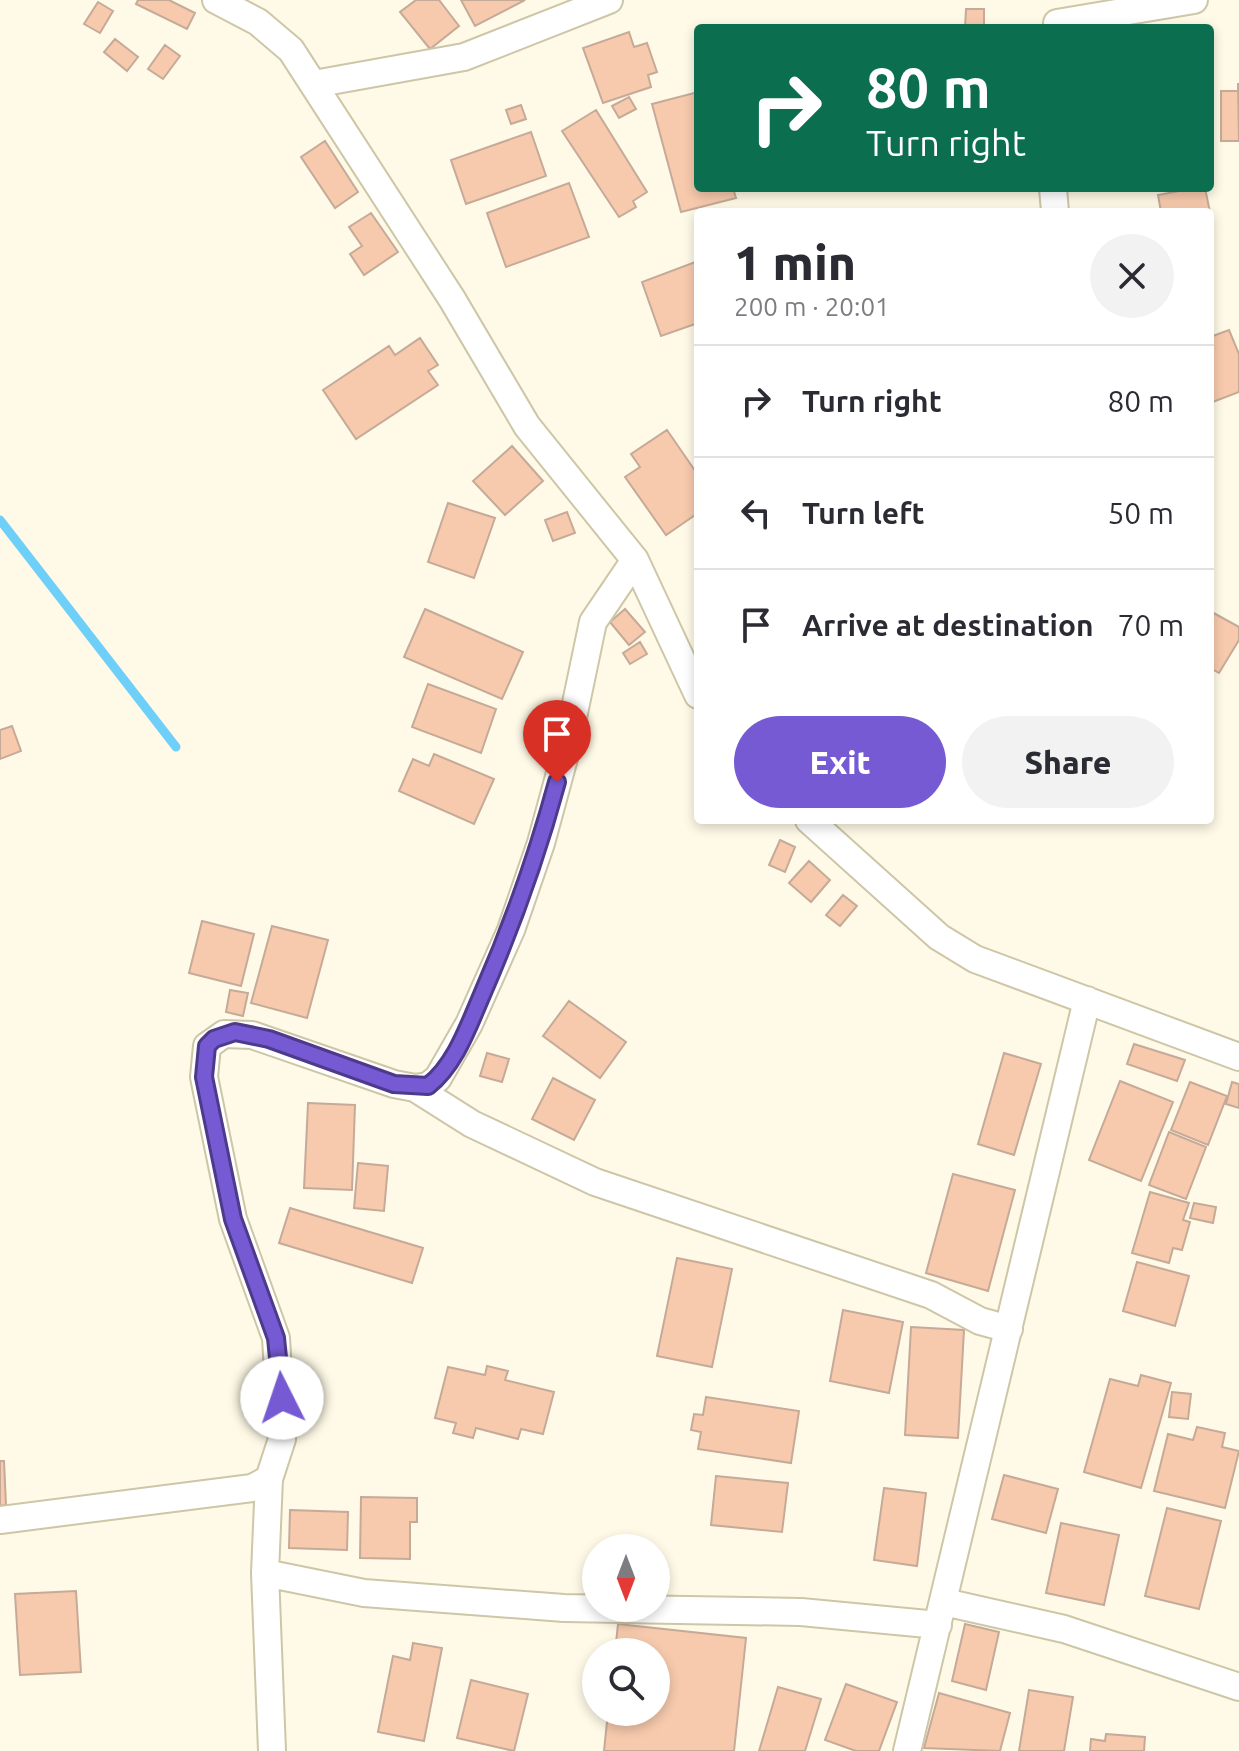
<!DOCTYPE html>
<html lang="en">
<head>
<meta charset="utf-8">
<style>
	body { margin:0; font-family:Ubuntu,sans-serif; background:#f2f2f3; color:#2b2b33; height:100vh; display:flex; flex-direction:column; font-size:30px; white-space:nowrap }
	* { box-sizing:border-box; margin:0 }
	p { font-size:26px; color:#7c7c81 }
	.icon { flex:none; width:44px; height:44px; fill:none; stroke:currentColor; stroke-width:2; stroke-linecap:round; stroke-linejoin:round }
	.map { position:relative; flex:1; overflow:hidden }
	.panel { position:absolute; left:694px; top:208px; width:520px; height:616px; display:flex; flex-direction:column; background:#fff; border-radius:8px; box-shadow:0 4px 12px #0003 }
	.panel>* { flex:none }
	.hud { position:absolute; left:694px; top:24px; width:520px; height:168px; border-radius:8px; box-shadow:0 4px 12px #0003; background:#0b6e4f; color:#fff; overflow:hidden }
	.needle { width:52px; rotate:180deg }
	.fabs { position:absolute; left:582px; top:1534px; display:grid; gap:16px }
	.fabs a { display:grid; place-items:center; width:88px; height:88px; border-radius:50%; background:#fff; box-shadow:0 4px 12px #0003; font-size:40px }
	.pin { position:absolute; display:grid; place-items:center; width:68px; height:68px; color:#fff; margin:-82px -34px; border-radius:50% 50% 50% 0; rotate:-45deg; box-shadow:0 0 8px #0007 }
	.pin .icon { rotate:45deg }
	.me { position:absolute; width:88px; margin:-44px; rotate:356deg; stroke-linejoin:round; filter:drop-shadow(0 0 6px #0008) }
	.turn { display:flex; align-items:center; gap:28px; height:168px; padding:0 40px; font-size:36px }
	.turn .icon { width:104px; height:104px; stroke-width:2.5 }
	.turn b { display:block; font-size:56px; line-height:68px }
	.round { display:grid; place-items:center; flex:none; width:84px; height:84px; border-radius:42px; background:#f2f2f3 }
	.summary { display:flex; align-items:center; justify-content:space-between; height:136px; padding:0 40px }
	h1 { font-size:48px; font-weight:800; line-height:60px }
	.cta { display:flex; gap:16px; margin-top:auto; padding:16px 40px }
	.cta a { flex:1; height:92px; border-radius:48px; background:#765ad4; color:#fff; font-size:32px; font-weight:800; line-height:92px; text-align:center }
	.cta a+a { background:#f2f2f3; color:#2b2b33 }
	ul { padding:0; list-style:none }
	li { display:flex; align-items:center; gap:24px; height:112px; padding:0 40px; border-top:2px solid #e1e1e2 }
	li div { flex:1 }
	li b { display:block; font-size:30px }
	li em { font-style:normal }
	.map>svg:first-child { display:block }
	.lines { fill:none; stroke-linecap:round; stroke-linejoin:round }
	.stream { stroke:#6ecff8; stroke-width:9 }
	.building { fill:#f7caad; stroke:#c6aa98; stroke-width:2 }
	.street-casing { stroke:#cdc6a7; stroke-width:30 }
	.street { stroke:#fff; stroke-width:26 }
	.route-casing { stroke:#4d3a8a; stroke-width:20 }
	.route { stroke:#765ad4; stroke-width:14 }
</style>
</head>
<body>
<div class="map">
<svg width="1239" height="1751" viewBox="0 0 1239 1751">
	<rect width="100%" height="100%" fill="#fffae7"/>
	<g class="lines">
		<path class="stream" d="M0,520L176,747"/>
	</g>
	<path class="building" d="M138,0H169L195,13L187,29L136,4Z
		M416,0H439L459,26L430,49L400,12Z
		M461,0H525L475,26Z
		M98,2L113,11L100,33L84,24Z
		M966,9H984V28H965Z
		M629,32L634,47L647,43L657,72L648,75L651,87L603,103L583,48Z
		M115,39L138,57L127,71L104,52Z
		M165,45L180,56L163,79L148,69Z
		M1238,83L1239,141H1221V91H1238Z
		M698,92V188H733L736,198L681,212L652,104Z
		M629,97L636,109L619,118L612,106Z
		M521,105L526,119L511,124L506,110Z
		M596,110L647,192L633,201L636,207L619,217L562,131Z
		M531,132L546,176L466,204L451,160Z
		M325,141L358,192L335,208L301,157Z
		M569,183L589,237L506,267L487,213Z
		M1195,188H1205L1210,212H1161L1158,195Z
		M371,213L398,252L364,275L350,254L362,246L349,227Z
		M698,261V323L661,336L642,282Z
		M1229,330L1239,354V392L1210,403V337Z
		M420,338L438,365L428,371L438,385L356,439L323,390L389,346L395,355Z
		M667,430L698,475V513L666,535L625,477L640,467L631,454Z
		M512,446L543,481L505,515L473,481Z
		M448,503L495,518L474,578L428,562Z
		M567,512L575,533L553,541L545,520Z
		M425,609L523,652L502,699L404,657Z
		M625,609L645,632L629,645L610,622Z
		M1210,611L1239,627V640L1219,673L1210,668Z
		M640,642L647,654L630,664L623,653Z
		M428,684L496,709L481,753L412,727Z
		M12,726L21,751L0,759V730Z
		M434,754L494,779L474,824L399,791L413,759L429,766Z
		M780,840L795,847L785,872L769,865Z
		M809,861L830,880L811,902L789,883Z
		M843,895L857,906L840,926L826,915Z
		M202,921L254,934L241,986L189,973Z
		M272,926L328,940L307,1018L251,1003Z
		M230,990L248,993L243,1016L226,1012Z
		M569,1001L626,1042L600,1078L543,1036Z
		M1134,1044L1185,1060L1177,1081L1127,1064Z
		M487,1053L509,1059L502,1082L480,1076Z
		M1004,1053L1041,1064L1014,1155L978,1144Z
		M553,1078L595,1100L574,1140L532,1119Z
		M1120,1081L1173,1102L1141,1181L1089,1160Z
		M1190,1082L1227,1096L1208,1145L1171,1130Z
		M1232,1082L1239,1084V1108L1226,1104Z
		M308,1103L355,1105L352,1190L304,1188Z
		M1169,1132L1206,1147L1186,1199L1149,1185Z
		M358,1163L388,1166L384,1211L354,1208Z
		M953,1174L1015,1190L988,1291L926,1273Z
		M1150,1192L1189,1203L1183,1220L1190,1222L1182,1250L1173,1248L1169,1263L1132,1253Z
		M1194,1203L1216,1207L1213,1223L1190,1218Z
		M290,1208L423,1248L412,1283L279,1243Z
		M677,1258L732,1269L712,1367L657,1356Z
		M1137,1262L1189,1276L1175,1326L1123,1311Z
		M843,1310L903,1322L889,1393L830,1381Z
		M911,1327L964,1330L958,1438L905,1435Z
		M487,1366L508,1371L505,1380L554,1392L543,1434L521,1429L518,1439L476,1428L473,1438L453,1433L456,1423L435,1418L448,1367L485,1375Z
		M1141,1375L1171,1383L1141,1488L1084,1472L1110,1379L1138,1386Z
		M1172,1392L1191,1394L1188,1419L1169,1417Z
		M706,1397L799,1411L791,1463L698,1449L701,1432L691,1430L694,1414L703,1415Z
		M1197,1427L1225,1433L1222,1447L1239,1451L1225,1508L1154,1491L1168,1434L1193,1440Z
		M0,1461H4L6,1505L0,1506Z
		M1004,1475L1058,1489L1046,1533L992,1519Z
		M716,1476L788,1483L782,1532L711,1525Z
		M884,1488L926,1493L917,1566L874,1560Z
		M361,1497L417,1498V1522H410V1559L360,1558Z
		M1167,1508L1221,1521L1199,1609L1145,1596Z
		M290,1510L348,1512L347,1550L289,1548Z
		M1061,1523L1119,1535L1104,1605L1046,1593Z
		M76,1591L81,1672L20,1675L15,1594Z
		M618,1624L746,1638L734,1751H604L608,1712H656V1652H615Z
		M965,1624L999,1632L986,1690L952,1681Z
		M413,1643L442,1648L424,1741L378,1732L393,1656L410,1660Z
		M471,1680L528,1694L514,1751L457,1738Z
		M846,1684L897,1702L879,1751H856L825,1740Z
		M778,1687L821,1699L805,1751H759Z
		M1029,1690L1073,1697L1064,1751H1019Z
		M939,1693L1010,1713L1000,1751L924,1748Z
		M1106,1734L1145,1737L1144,1751H1090L1091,1739L1105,1741Z"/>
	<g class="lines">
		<defs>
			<path id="street" d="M216,0L258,22L291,50L452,299L527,426L635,560L698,695
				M1057,23L1194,0
				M314,84L464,57L609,0
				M1053,188L1055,212
				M809,820L939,937L975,959L1239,1057
				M415,1088L472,1124L595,1182L931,1295L980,1321L1009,1329
				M269,1479L265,1573L272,1751
				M0,1520L252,1488L269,1479L282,1439L276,1338L233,1219L204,1077L207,1046L224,1034L252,1035L394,1084L415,1088L428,1086L438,1078L469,1024L511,930L541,843L566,751L593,622L635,560
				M265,1573L364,1593L564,1608L801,1612L938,1625
				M944,1602L1064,1629L1239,1687
				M907,1751L1087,1000"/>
		</defs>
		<use href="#street" class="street-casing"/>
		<use href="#street" class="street"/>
	</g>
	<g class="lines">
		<defs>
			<path id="route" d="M282,1398L276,1338L233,1219L204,1077L207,1046L214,1039L235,1032L269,1039L394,1084L428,1086C455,1065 468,1027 481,997C512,926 537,856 557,782"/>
		</defs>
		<use href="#route" class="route-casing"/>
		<use href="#route" class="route"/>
	</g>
</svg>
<div class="fabs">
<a><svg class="needle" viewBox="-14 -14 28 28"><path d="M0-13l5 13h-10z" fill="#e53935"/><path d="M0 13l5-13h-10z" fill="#7c7c81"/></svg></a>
<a><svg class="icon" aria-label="search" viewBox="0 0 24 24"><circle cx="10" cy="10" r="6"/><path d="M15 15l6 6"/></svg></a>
</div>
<div class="pin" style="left:557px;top:782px;background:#d93025"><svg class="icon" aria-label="arrive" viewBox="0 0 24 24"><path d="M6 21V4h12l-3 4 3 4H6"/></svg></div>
<svg class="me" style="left:282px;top:1398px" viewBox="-20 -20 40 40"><circle r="19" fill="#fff"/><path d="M0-13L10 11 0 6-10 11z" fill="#765ad4"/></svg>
<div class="hud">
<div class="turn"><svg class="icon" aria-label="right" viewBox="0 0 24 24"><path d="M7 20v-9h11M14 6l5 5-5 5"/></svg><div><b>80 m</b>Turn right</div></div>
</div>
<section class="panel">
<div class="summary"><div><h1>1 min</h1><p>200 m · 20:01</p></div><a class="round"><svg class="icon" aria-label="close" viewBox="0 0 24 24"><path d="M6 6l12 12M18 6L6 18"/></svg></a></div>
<ul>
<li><svg class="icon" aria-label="right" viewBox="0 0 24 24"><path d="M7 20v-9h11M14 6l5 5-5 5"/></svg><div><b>Turn right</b></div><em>80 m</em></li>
<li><svg class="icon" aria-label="left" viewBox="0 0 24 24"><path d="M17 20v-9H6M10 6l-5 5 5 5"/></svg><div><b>Turn left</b></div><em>50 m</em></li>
<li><svg class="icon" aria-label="arrive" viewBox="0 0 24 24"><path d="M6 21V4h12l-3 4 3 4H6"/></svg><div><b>Arrive at destination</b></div><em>70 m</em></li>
</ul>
<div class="cta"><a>Exit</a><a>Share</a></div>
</section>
</div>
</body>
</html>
